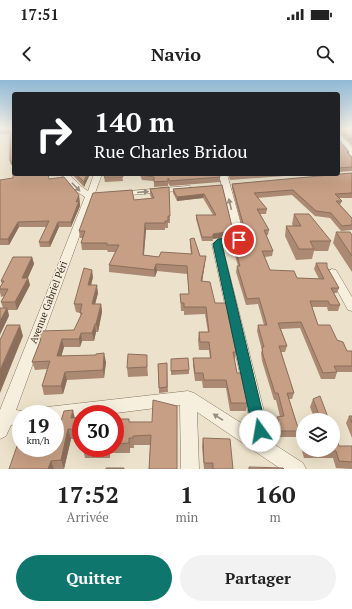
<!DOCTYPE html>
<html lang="fr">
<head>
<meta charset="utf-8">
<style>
	body { margin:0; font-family:"PT Serif",serif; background:#f2f2f2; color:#222; height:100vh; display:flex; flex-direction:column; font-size:15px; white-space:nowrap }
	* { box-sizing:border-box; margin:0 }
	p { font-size:13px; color:#767676 }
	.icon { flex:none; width:22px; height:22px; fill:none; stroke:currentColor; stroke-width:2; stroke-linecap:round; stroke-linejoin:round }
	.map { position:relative; height:389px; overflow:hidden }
	.side { display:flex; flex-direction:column; background:#fff; flex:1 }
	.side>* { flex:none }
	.guide { position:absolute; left:12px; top:12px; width:328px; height:84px; border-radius:4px; box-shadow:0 4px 16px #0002; background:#202124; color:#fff; overflow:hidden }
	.buttons { position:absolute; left:296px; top:333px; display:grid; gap:8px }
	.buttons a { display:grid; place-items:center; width:44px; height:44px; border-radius:50%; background:#fff; box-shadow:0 4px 16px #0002; font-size:20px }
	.speed { position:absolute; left:12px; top:325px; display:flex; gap:8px; font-size:20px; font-weight:700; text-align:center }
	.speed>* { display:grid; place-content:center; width:52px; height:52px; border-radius:50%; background:#fff; box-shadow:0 4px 16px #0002; line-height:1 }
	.speed small { font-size:10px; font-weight:400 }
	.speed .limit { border:6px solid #d22; background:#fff; color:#111 }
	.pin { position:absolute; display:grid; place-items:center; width:34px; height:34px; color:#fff; margin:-17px; border:2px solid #fff; border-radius:50%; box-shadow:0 1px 4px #0007 }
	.me { position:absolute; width:44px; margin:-22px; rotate:347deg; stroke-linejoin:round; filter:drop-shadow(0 0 3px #0008) }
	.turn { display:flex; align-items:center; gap:14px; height:84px; padding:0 16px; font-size:18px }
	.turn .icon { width:52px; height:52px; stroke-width:2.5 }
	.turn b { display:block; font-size:28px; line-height:34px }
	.eta { display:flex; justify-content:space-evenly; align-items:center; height:68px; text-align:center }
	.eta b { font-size:24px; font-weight:600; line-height:28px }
	.cta { display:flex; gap:8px; margin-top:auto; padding:8px 16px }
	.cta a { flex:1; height:46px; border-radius:24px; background:#0f766e; color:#fff; font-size:16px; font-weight:600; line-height:46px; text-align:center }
	.cta a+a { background:#f2f2f2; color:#222 }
	.status { display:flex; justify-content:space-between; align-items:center; height:28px; padding:0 20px; background:#fff; direction:ltr }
	.status svg { height:11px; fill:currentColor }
	header { display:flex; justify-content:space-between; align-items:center; height:52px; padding:0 16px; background:#fff; font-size:18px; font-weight:600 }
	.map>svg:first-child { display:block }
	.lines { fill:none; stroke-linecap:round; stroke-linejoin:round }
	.minor-casing { stroke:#877560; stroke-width:1 }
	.secondary-casing { stroke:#695643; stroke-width:1 }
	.minor { fill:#f7efde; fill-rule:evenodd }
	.secondary { fill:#f7efde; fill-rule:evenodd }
	.wall { fill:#ab8972 }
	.shaded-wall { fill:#8b6f5c }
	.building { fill:#c79f84; stroke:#8b6f5c }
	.oneway { fill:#988e80 }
	.route { fill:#0f766e; stroke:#0a4d48 }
	.labels { text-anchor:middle; stroke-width:3; stroke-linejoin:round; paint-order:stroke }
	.street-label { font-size:10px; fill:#392d22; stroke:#f4ecda }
</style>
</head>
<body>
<div class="status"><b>17:51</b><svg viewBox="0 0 49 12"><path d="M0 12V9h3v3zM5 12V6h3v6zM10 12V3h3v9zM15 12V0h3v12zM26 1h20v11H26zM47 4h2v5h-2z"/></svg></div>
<header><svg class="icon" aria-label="back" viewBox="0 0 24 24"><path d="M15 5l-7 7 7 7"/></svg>Navio<svg class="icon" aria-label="search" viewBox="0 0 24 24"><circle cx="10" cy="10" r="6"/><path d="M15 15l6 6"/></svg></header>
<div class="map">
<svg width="352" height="389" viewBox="0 0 352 389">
	<rect width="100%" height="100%" fill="#ece2cb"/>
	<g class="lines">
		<defs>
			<path id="minor" d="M61,94H69L82,107L88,111L94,94H102L16,330L27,332L28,334H21V344L11,345L6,356L0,359V330L85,117L76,111Z
				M219,94H227L244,155L242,162L222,165L272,363L303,383L306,389H281L197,332L199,389H181L180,325L108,334H81V337L55,340V334H39L41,329L47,327L188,311L194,313L252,350L212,164L218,159L234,157Z
				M187,106H190V110L118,116L114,114L118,112Z
				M332,189L336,190L352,217V231L348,230L327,192Z"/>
			<path id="secondary" d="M338,54L341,55L352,67V76L349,75L338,62Z"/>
		</defs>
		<use href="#minor" class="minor-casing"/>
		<use href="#secondary" class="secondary-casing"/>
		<use href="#minor" class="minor"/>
		<use href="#secondary" class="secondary"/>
	</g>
	<path class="wall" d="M14,49V94L49,99L79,115L80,126L71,147H59L50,167H40L39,162L47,147H19L9,165H0V100L13,98V85H11L10,53L0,54V50Z
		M338,49H352V65L341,54L338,53Z
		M338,59L349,72V74L352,78V91L338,92Z
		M352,93V118H339L342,121L340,125L352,138V150L341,151L330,138L315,136L292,115L257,118L267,129L266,134H260L269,150L268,155H266L273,171L272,176L265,177L270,190L297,198L319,199L314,189L316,183L327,187L339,208L337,213H334L340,225L338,231H328L327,227H312L318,245L337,260L347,271H352V292H337L335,299H321L300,248L281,249L287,266L285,272H281L294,313L292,319H289L299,351L298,357H279L276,343L277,337H280L276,320H274L262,281L261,273L262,270L258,255L257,251L258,245H264L258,224L246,225L236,192L237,186H238L232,165L233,160L240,159L244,156L232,108V104Z
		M72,94H90L84,107Z
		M106,94H219L220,97V102L170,106L168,103V106L154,107V101L142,100L140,95L122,96L123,101L105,102L104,97Z
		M228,94H313L230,100Z
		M222,105L233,151L232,156L213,159V161H202L196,139V135H213L203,118L177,121L173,113V109Z
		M150,109L170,136V143H168V148H165V150H146L144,175L159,177L191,174L190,166V159L205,183L202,201L215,223L236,272L235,280H234L237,293L248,323L246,331H230L226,308H203L202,301H195L193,286V278H210L209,270H199L198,260L199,252H208L205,234L184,235V231H181L180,214H189L187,194L157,191L155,197L109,192V185L115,172H108L107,170H82L81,163L83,158H80L79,151L134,120L152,119L150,115Z
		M294,134L331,161L328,171H314L312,179L296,180L285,156L286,146H293L292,144Z
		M336,152L352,155V192L333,163Z
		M32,177L34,184L28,198L30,205L17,230H8L9,236L3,228L1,222L4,216L1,217L0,212V207L2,204L1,201Z
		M93,197L91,205L98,213L95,224H101L102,232L98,252H96L94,261H82L80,267H64L61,276L106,282L104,298L67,300L63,314L44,315L42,306L47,289L35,290L32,282L40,261L39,258L74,250L81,236L80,233L76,232L74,224Z
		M171,279L189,290V294L171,295Z
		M147,283L148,296L128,297L127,288Z
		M167,283L168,312L159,313L158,284Z
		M313,319L329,340H315L310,327Z
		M177,326V389H149L150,365H134V368H130V373H110V378H85L83,368H115V339L129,342H152Z
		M349,336H352V358L346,343Z
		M75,338L81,339V359H71L64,389H9L55,368L56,358Z
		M301,353H303V370H333L339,366H352V389L336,388L333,378H304L299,360Z
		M203,358L233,389H204L202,367Z"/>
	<path class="shaded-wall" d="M10,50L11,53L0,54V51Z
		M10,81H13L14,85H11Z
		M87,94H90L84,107V102Z
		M204,114L203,118L177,121V117Z
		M79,115L80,126L71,147V142Z
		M18,142L19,147L9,165L8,159Z
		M58,142L59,147L50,167L49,162Z
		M145,143L146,150L143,182V175Z
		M233,151L232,156L213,159V154Z
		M206,176L205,183L201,209V201Z
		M32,177L34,184L27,199L28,198L30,205L17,230L15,222L22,198Z
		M156,184L157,191L155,197L154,190Z
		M92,190L93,197L89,213L88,205Z
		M97,205L98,213L93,232L92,224Z
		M101,224L102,232L98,252L96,244Z
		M7,228L9,236L0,255V241Z
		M95,244L96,252L94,261L92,253Z
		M20,245L23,256L0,313V290Z
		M81,253L82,261L80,267L79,259Z
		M62,259L64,267L59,285L57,276Z
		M104,273L106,282L104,298L103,290Z
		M65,292L67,300L63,314L61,306Z
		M73,330L75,339L71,338Z
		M68,349L71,359L64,389L61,380Z
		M129,358L130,368V373L129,363Z
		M108,368H109L110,373V378Z
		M51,381L54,389H48Z"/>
	<path class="building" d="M0,49H14V94H48L49,99L64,97L79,115L76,122L79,121L71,142H58L49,162H39L49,141L18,142L8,159H0V100L13,98V81H10V50L0,51Z
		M339,49H352V60L342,50Z
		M338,59L349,72H347L352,78V87L338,88Z
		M352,93V113L335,114L342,121H336L352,138V145L342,146L331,133L316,131L293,110L254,113L267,129H257L269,150H264L273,171H262L270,190L294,191L297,198L324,199L316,183H327V187L339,208H331L340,225H330L328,221H310L318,245H330L337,260L343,262L347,271H352V286H334L337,292L323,293L301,242L278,243L287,266H279L294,313H287L299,351H281L277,337L284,336L278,313H275L263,275L262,267H264L259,249L258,245H267L259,218L247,219L237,186H240L233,160L240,159L246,154L232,104Z
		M76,94H87L84,102Z
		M106,94H122L123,97H104Z
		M141,94H219L220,97L170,101L168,98V101L154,102V97L142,95Z
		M230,94H256L231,96Z
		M222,105L233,151L213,154V157H202L196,135H216L204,114L177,117L173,109Z
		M169,107L170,136H168V141H165V143H145L143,175L159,177L161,172L192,174L190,159L194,158L200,176H206L201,201L210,202L215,223H226L236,272H233L237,293H241L248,323H231L226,300H204L203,293H195L193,278H211L209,262H200L199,252H209L206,227H184V223H181L180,214H189L187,186L156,184L154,190L109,185L119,165H107V163H81L85,151H79L93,113L132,110L134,120L154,118L150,109Z
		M294,134H309L331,161H310L314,169H299L286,146H301Z
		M336,152H350L352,155V176Z
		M13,177H32L22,198H28L15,222H1L8,209H0V207L4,201H1Z
		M84,188L92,190L88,205H97L92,224H101L96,244H95L92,253H81L79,259H62L57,276L96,275V274L104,273L103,290L65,292L61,306H42L50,281L32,282L41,259L39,258V256L41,251L74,250L82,233H80L82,224H74Z
		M0,228H7L0,241Z
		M7,245H20L0,290V260Z
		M128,274L147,275V287L127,288Z
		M188,278L189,290L171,291V279Z
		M167,283V307L159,308L158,284Z
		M320,316L329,340H321L313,319Z
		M153,320L177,326V389H149L151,355L133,356V358H129V363L115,364V339H129V342H152Z
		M73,330L71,338H80L79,339H81V350L68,349L61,380L51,381L48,389H9L17,366H21V368H55V358H56L64,331Z
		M349,336H352V343Z
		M333,349L339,366H352V382L339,381L336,371H307V370H333Z
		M203,358L230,359L233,389H213V383H204Z
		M83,368H108V369H83Z
		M249,387L283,388L284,389H249Z
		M106,388H124V389H106Z"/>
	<defs><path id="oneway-solid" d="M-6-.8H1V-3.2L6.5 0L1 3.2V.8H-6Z"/></defs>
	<g class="oneway">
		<use href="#oneway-solid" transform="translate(76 107) rotate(46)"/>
		<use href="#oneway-solid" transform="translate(143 112) rotate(-5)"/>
		<use href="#oneway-solid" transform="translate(230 124) rotate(-104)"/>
		<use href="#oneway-solid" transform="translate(218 337) rotate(-147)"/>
	</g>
	<linearGradient id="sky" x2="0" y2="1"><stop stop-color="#8fb9d6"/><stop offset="0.47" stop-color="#f6f2e8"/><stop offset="1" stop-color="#f6f2e8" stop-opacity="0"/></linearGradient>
	<rect width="352" height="104" fill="url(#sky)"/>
	<path class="route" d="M239,157L242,158V161L222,165L267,351L265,356L260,358L255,356L253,351L213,164L218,159Z"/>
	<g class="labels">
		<g class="street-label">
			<text transform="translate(48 222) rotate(-69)" y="4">Avenue Gabriel Péri</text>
		</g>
	</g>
</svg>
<div class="buttons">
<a><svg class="icon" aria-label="layers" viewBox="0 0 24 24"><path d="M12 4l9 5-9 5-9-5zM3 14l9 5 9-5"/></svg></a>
</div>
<div class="speed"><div>19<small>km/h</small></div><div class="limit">30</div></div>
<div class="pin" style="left:239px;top:160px;background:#d93025"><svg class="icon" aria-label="arrive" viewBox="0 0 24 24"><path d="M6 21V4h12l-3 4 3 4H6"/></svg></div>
<svg class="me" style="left:260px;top:351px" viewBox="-20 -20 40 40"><circle r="19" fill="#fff"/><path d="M0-13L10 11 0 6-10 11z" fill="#0f766e"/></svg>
<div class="guide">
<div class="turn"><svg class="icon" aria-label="right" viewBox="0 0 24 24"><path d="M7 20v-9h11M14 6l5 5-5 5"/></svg><div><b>140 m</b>Rue Charles Bridou</div></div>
</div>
</div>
<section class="side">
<div class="eta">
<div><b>17:52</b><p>Arrivée</p></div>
<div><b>1</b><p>min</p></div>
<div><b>160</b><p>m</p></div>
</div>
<div class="cta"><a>Quitter</a><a>Partager</a></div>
</section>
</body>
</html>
